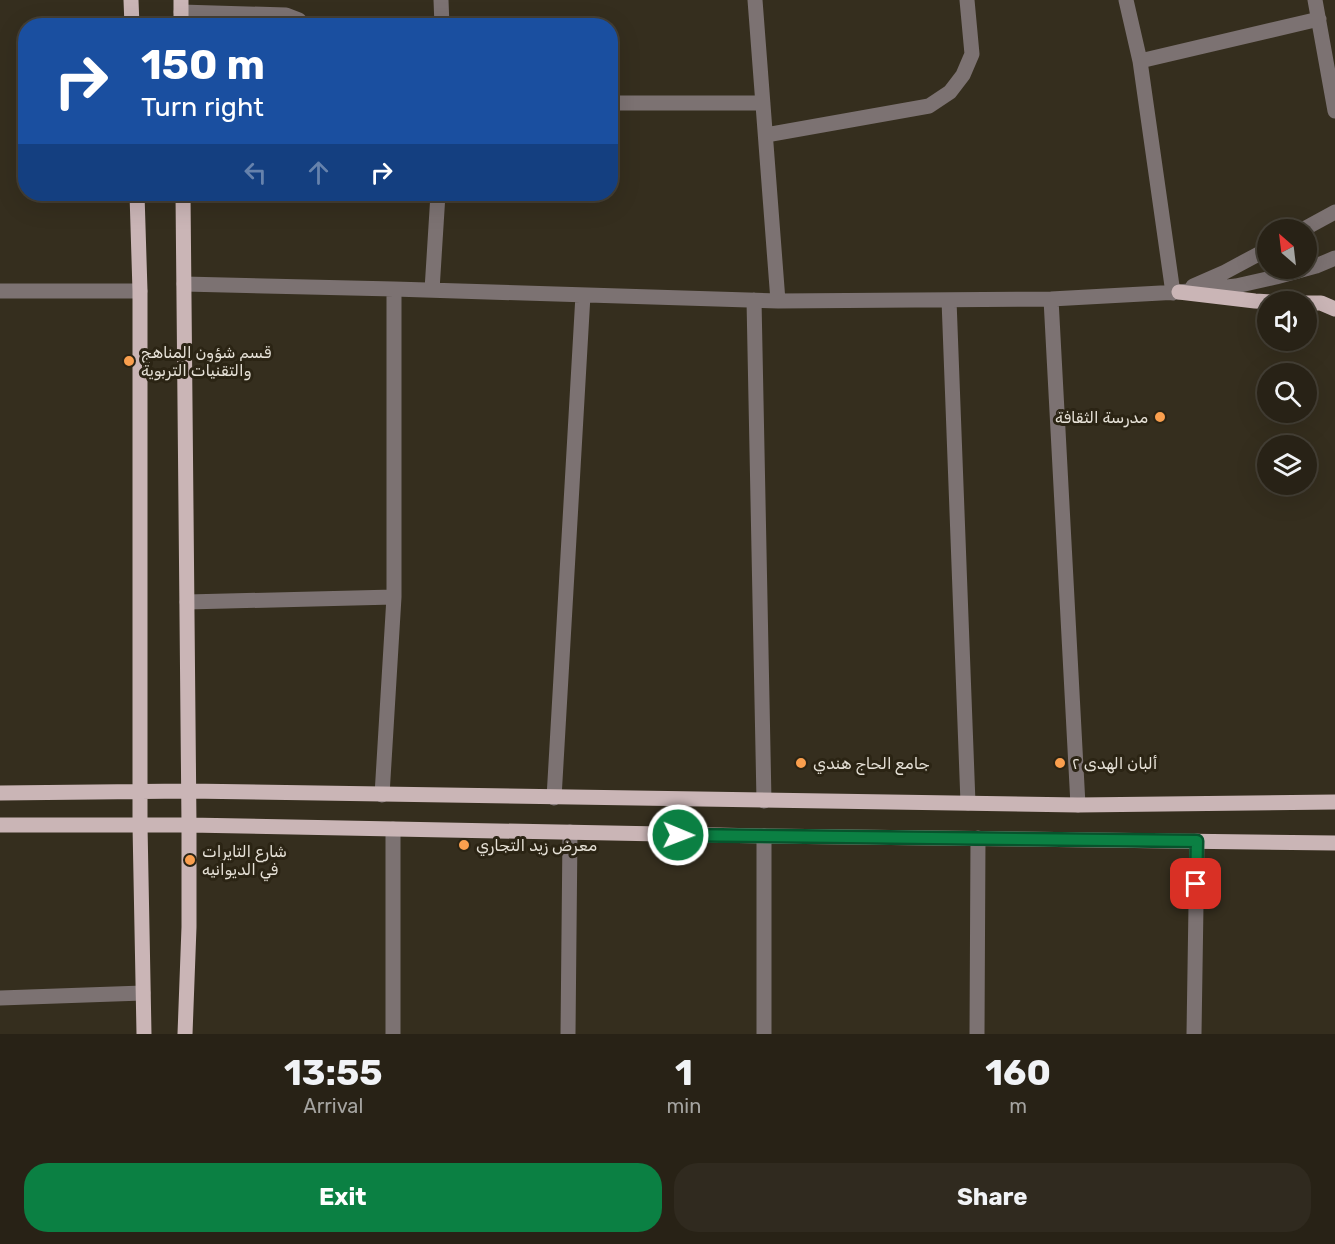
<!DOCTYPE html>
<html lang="en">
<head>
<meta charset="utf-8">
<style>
	body { margin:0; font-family:Rubik,Cairo,sans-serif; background:#302a1f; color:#f1f3f6; height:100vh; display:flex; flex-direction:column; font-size:22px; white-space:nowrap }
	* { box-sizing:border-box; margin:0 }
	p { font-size:20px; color:#a5a4a1 }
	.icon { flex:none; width:33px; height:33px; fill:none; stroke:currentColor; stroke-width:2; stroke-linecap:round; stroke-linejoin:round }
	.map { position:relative; height:1034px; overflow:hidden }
	.drawer { display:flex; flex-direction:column; background:#282216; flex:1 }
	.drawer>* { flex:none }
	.guide { position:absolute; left:18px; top:18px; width:600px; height:183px; border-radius:24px; box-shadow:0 6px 24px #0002,0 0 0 2px #443f35; background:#1a4fa0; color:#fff; overflow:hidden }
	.needle { width:39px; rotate:332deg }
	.controls { position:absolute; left:1257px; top:219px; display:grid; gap:12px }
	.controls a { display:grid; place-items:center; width:60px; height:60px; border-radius:50%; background:#282216; box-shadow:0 6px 24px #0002,0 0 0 2px #443f35; font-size:30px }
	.pin { position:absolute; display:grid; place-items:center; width:51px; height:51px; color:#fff; margin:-26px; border-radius:12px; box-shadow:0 3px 9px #0006 }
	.me { position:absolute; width:66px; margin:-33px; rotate:91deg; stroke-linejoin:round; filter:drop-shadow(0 0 4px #0008) }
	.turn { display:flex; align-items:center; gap:21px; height:126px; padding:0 24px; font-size:27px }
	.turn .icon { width:78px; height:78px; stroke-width:2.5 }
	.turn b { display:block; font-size:42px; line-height:51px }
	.lanes { display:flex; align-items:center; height:57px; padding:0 24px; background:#0003; justify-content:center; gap:30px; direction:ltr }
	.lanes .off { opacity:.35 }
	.eta { display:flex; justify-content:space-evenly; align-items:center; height:102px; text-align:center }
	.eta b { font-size:36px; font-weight:700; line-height:42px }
	.button { display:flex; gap:12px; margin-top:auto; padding:12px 24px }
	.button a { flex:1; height:69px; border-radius:24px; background:#0b8043; color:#fff; font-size:24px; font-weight:700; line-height:69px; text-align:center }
	.button a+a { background:#302a1f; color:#f1f3f6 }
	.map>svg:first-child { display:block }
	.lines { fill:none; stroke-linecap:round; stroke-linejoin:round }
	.minor { stroke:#7c7272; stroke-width:15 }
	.major { stroke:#cab5b6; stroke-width:15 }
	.route-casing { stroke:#07532c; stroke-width:15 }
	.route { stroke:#0b8043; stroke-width:10 }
	.poi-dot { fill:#fa9f4e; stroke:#2b2414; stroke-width:2 }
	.labels { text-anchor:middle; stroke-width:6; stroke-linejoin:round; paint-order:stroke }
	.poi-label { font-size:16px; fill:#e6e1d7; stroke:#2b2414; text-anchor:start }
</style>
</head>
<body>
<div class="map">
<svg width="1335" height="1034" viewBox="0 0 1335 1034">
	<rect width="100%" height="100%" fill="#352e1e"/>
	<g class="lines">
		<path class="minor" d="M441,0L442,26
			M755,0L778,301
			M1126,0L1140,61L1173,293
			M1315,0L1335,111
			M181,12L286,15L299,20L304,26
			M1140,61L1319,19
			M610,103H763
			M766,135L929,106L950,92L963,75L972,54L967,0
			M1302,230L1335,212
			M184,284L394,289L778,301L1051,299L1179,292L1236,286L1276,277L1316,266L1335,258
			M1193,286L1225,272L1268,249
			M432,290L438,194
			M0,291H140
			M1051,299L1078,805
			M754,300L764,801
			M949,300L968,803
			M187,602L394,597
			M382,795L394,597V289
			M554,798L583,295
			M0,998L143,993
			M393,1034V829
			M568,1034L570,832
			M764,1034V836
			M977,1034L978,838
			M1194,1034L1197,841"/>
		<path class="major" d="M131,0L132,26
			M181,0V26
			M137,194L140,291V825L144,1034
			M183,194L189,825V927L185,1034
			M1179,292L1255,301L1273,302
			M1306,303H1321L1335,309
			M0,793L188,791L1078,805L1335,802
			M0,825H189L764,836L1335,843"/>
	</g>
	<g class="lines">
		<defs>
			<path id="route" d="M678,835L1197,841L1196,884"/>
		</defs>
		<use href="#route" class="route-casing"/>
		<use href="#route" class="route"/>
	</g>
	<g class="poi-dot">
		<circle cx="129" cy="361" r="6"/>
		<circle cx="1160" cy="417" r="6"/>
		<circle cx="801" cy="763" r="6"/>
		<circle cx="1060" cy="763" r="6"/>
		<circle cx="464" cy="845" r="6"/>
		<circle cx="190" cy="860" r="6"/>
	</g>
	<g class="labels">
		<g class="poi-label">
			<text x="141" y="358">قسم شؤون المناهج<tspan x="141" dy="18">والتقنيات التربوية</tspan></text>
			<text x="1148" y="423" text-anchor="end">مدرسة الثقافة</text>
			<text x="813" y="769">جامع الحاج هندي</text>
			<text x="1072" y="769">ألبان الهدى ٢</text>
			<text x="476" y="851">معرض زيد التجاري</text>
			<text x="202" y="857">شارع التايرات<tspan x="202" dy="18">في الديوانيه</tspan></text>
		</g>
	</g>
</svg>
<div class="controls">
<a><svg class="needle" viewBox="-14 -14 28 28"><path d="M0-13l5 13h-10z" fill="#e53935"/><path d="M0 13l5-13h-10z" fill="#a5a4a1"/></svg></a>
<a><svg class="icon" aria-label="sound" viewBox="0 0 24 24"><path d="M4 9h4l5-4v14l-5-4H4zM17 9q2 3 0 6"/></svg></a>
<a><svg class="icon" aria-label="search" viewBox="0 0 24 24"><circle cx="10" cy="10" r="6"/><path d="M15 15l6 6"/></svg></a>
<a><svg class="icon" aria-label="layers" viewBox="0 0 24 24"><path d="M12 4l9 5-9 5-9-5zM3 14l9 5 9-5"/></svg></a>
</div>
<div class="pin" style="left:1196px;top:884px;background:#d93025"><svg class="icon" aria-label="arrive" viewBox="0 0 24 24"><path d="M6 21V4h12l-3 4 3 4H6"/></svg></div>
<svg class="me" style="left:678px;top:835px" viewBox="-20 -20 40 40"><circle r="17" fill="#0b8043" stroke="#fff" stroke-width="3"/><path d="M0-11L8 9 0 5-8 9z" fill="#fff"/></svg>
<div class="guide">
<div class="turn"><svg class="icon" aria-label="right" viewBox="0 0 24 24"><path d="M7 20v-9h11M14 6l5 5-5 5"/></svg><div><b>150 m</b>Turn right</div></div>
<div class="lanes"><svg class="icon off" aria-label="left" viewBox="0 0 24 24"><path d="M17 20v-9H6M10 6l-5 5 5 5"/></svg><svg class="icon off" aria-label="ahead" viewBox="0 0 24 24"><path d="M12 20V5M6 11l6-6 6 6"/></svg><svg class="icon" aria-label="right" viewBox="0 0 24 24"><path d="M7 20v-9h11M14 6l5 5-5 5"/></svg></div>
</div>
</div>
<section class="drawer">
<div class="eta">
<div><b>13:55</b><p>Arrival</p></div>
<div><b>1</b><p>min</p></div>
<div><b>160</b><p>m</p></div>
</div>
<div class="button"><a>Exit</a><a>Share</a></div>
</section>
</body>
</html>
